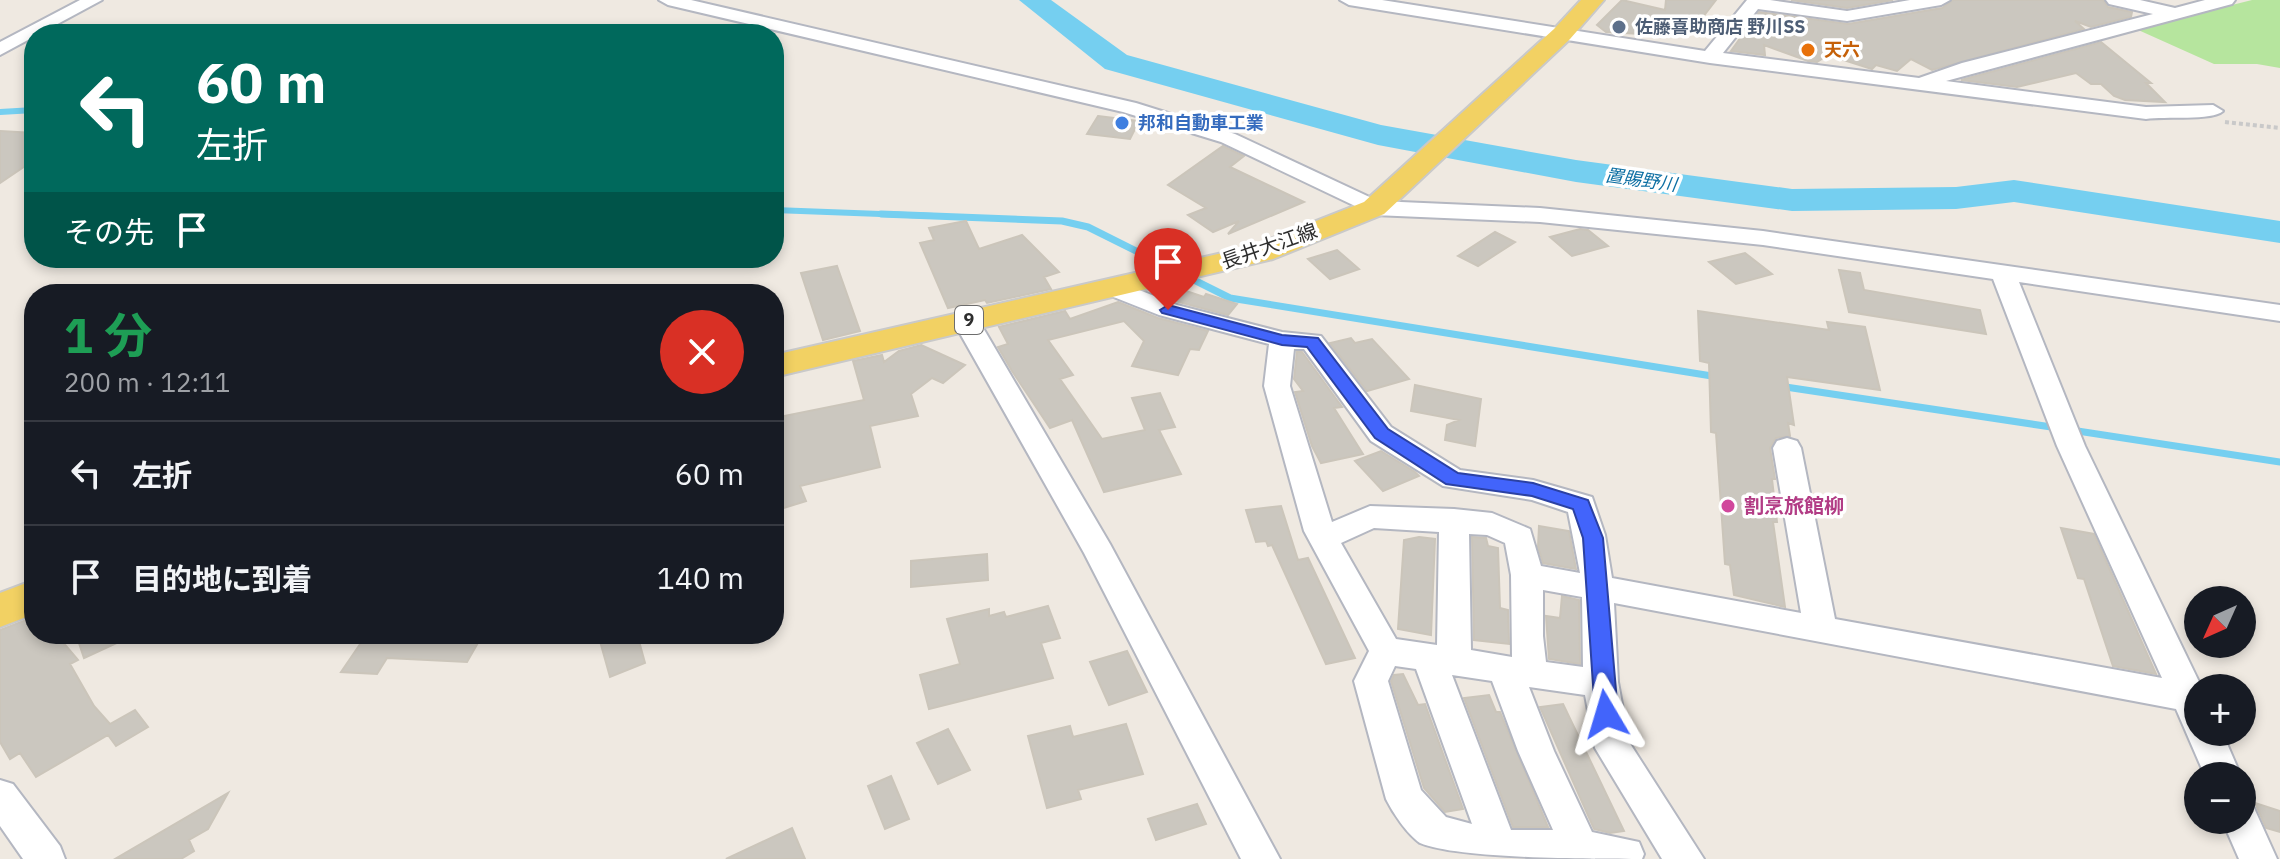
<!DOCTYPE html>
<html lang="ja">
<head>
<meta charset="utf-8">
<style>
	body { margin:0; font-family:"IBM Plex Sans","Noto Sans JP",sans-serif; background:#20242c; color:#f1f3f6; height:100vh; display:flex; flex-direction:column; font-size:30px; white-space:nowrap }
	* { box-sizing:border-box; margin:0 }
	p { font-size:26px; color:#9ea1a6 }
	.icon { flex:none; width:44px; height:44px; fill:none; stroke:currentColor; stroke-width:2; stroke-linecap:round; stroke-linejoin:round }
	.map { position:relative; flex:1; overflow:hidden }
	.drawer { position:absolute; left:24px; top:284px; width:760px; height:360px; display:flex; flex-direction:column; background:#171b24; border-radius:32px; box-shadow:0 4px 12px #0003 }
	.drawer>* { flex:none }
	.top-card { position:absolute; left:24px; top:24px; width:760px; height:244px; border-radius:32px; box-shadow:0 4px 12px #0003; background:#00695c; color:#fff; overflow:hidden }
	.needle { width:52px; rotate:225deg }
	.buttons { position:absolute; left:2184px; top:586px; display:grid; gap:16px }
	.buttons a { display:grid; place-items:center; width:72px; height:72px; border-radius:50%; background:#171b24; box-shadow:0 4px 12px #0003; font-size:40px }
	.pin { position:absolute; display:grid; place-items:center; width:68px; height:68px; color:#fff; margin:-82px -34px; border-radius:50% 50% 50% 0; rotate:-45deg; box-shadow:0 0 8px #0007 }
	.pin .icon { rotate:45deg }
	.me { position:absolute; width:88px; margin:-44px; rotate:353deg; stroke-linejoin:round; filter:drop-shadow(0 0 6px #0008) }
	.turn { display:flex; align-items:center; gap:28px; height:168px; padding:0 40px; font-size:36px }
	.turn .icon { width:104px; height:104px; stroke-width:2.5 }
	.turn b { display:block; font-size:56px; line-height:68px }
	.then { display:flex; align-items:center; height:76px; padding:0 40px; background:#0003; gap:16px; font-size:30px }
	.round { display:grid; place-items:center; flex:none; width:84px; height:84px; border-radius:42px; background:#20242c }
	.headline { display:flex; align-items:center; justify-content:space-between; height:136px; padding:0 40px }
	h1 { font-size:48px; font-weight:700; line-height:60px; color:#1e9e55 }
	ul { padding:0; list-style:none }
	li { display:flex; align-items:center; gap:24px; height:104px; padding:0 40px; border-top:2px solid #363941 }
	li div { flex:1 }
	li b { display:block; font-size:30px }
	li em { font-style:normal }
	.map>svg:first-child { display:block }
	.green { fill:#b6e59e }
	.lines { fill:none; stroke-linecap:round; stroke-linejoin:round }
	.stream-far1 { stroke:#75cff0; stroke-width:6 }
	.stream { stroke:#75cff0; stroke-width:7 }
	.river { fill:#75cff0; fill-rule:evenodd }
	.building { fill:#cbc7bf; stroke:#cbc5ba; stroke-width:2 }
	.minor-casing { stroke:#b4b7c1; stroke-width:4 }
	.major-casing { stroke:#c9c9c9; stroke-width:4 }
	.path { stroke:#c9c9c9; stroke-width:4; stroke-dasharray:4 3; stroke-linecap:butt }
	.minor { fill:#fff; fill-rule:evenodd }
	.major { fill:#f2d163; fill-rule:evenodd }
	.route { fill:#4264fb; stroke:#2b41a3; stroke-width:2 }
	.service-dot { fill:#5c6f8a; stroke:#fff; stroke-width:3 }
	.food-dot { fill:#e8710a; stroke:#fff; stroke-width:3 }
	.shop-dot { fill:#3f7fe0; stroke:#fff; stroke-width:3 }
	.hotel-dot { fill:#d1479c; stroke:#fff; stroke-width:3 }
	.labels { text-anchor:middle; stroke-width:7; stroke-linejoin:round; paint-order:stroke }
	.far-service-label { font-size:18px; font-weight:bold; fill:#4e5e75; stroke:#fff; text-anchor:start }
	.far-food-label { font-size:18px; font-weight:bold; fill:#c56008; stroke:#fff; text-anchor:start }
	.far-shop-label { font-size:18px; font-weight:bold; fill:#366cbe; stroke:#fff; text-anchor:start }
	.far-water-label { font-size:18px; font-style:italic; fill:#0d6fa3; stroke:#fff }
	.shield { fill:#fff; stroke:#6d6d6d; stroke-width:2 }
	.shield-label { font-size:18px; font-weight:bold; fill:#2e2e2e }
	.street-label { font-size:20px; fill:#2e2e2e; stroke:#fff }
	.hotel-label { font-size:20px; font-weight:bold; fill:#b23c85; stroke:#fff; text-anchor:start }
</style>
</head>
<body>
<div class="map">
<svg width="2280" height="859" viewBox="0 0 2280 859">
	<rect width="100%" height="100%" fill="#efe9e1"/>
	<path class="green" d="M2252,0H2280V68L2257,64H2214L2136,29Z"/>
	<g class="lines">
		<path class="stream-far1" d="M0,112L34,110
			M774,210L934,216"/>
		<path class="stream" d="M881,214L1062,221L1088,227L1230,298L1718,377
			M1779,386L2058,428
			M2071,430L2280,462"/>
		<path class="river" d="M1019,0H1051L1127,55L1381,125L1576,160L1792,189L1956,187L2014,180L2280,221V243L2014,202L1956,209L1792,211L1576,182L1378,145L1105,69Z"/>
	</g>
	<path class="building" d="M1622,0L1665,10L1666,0H1716L1696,26L1670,20L1641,34L1606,32L1597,25Z
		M1791,0H1893L1847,8Z
		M1953,0H2103L2108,7L2132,12L2131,17L2091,27L2075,21L2084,29L1932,70L1911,59L1897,71L1876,65L1872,69L1828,55L1817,62L1808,61L1764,45L1765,55L1731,51L1759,12L1848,24L1942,8Z
		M2101,42L2151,83H2146L2165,102L2125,100L2114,96L2101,84H2091L2076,73L2017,87L1961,80Z
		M1098,116L1139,121L1130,139L1087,134Z
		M0,131L34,133V160L0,183Z
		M1223,146L1244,156L1230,167L1304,202L1228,234L1239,221L1213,232L1188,215L1206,208L1168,185Z
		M966,221L979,249L1022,235L1059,272L1044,277L1051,289L987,303L985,300L948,308L920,243L934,240L929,228Z
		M1580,229L1588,230L1608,246L1572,256L1550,237Z
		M1495,232L1515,242L1478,266L1458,256Z
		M1337,250L1359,269L1330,279L1308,259Z
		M1745,253L1772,274L1736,284L1709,262Z
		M837,266L860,331L823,340L801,273Z
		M1839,270L1860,273L1864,290L1980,310L1986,334L1849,312Z
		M1180,289L1204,297L1206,294L1237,304L1228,315L1171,300Z
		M1118,302L1158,318L1208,331L1199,350L1190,349L1178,375L1132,366L1144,341L1124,321L1048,340L1073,375L1060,379L1102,439L1145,430L1132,398L1160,393L1175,427L1159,430L1181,474L1104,492L1072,420L1050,428L1012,371L998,347L1008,344L999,327L1065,311L1070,319Z
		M1698,311L1829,330L1827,322L1865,327L1880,390L1787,377L1794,425L1788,423L1790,436L1776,438L1770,448L1775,479H1772L1777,522H1773L1785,607L1734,595L1730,565L1725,564L1716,433L1711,432L1709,363L1700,361Z
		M1351,338L1355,343L1372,339L1409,379L1367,391L1330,343Z
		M921,345L965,365L943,383L932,378L911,394L918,416L870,426L880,467L800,486L806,501L774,511V418L864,400L853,361L882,355L884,362L899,351Z
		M1297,352H1302L1342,407L1334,408L1363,454L1321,463L1312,446L1295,392L1303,391L1294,379Z
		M1415,385L1481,399L1475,446L1445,440L1447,425L1459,420L1411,411Z
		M1381,451L1415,472L1419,476L1383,491L1355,461Z
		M1281,506L1298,560L1308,558L1355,658L1326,664L1272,545L1268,546L1266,541L1256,542L1246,510Z
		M1539,526L1569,531L1576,569L1543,563L1538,547Z
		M2061,528L2094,534L2156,674L2113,666L2084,579L2078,578Z
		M1419,537L1435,539L1431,635L1398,629L1404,540Z
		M1472,537L1486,538L1488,546L1498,548L1500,608L1508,610L1509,644L1474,640Z
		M987,554L988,580L911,587V561Z
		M1562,596L1579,600L1580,664L1549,659L1546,616L1560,618Z
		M1048,606L1060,638L1041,643L1053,678L929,709L920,675L960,664L947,619L989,609V616L1004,612L1006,617Z
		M34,617V634H56L78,660L70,664L94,706L110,724L135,710L148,727L116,746L108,735L36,777L20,753L10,759L0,742V630Z
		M76,634H136L84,658Z
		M367,634H483L467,662L387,658L377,674L341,672Z
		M598,634H637L645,663L610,677Z
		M1127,651L1147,692L1109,705L1090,662Z
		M1403,674L1418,705L1425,704L1463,809L1445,812L1424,788L1391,681L1394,675Z
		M1489,695L1496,712H1500L1548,827H1513L1464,698Z
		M1563,704L1624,831L1610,833L1594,829L1540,707Z
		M1126,724L1143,774L1078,790L1081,799L1047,808L1028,736L1070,726L1073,737Z
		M948,729L970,770L938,784L917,743Z
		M891,776L909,819L885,829L868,786Z
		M228,793L208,829L189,840L194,851L181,859H115Z
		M2255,803L2280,811V832L2266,828Z
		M1197,804L1206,824L1156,840L1148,819Z
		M792,828L805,859H726Z"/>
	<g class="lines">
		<defs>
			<path id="minor" d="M80,0H102L0,55V42Z
				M659,0H691L1136,103L1235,134L1378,201L1540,208L1763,231L2280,305V321L2019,282L2085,446L2202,688H2198V732H2222L2241,776H2205L2176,709L1614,603L1618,682L1629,742L1704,859H1662L1595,748L1585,695L1529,687L1554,751L1592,832L1639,842L1644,854L1642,859C1594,859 1457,859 1420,843C1407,834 1393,813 1386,799L1354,681L1369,651L1304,531L1264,386L1269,344L1159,315L1106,294L1103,289L1106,284H1124L1177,305L1282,332L1321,336L1391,427L1460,470L1533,480L1592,497L1605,535L1612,578L1801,613L1773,448L1777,441L1787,438L1797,441L1801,448L1835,619L2162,678L2057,446L1993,279L1763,245L1540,222L1374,215L1221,142L1123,112L668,5ZM1294,349H1304L1371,441L1443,486L1532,500L1568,512L1580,573L1541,566L1530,529L1492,513L1454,509L1370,506L1332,522L1290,386ZM1374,528L1439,532L1437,645L1396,639L1341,543ZM1469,534L1487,535L1505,543L1511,575L1512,657L1471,650ZM1543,590L1582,597L1583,667L1546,662L1543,636ZM1395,666L1416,669L1472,824L1446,817L1421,790L1388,681ZM1452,675L1492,681L1518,751L1553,830H1511Z
				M1340,0H1382L1705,51L1747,0H1770L1847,11L1910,0H1950L1941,5L1847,21L1758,9L1723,53L1919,78L1962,63L2153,14L2109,4L2106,0H2140L2175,8L2205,0H2235L2232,4L1946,81L2146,107L2213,105L2223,111C2213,121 2164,116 2146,119L1710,63L1349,5Z
				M966,313L975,316L979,321L1110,544L1280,859H1241L1084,553L953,321L957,316Z
				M0,780L13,784L60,846L65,859H23L0,826Z
				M2242,804L2254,808L2277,859H2239L2222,820H2242Z"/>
			<path id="major" d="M1581,0H1604L1570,39L1384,214L1273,259L774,377V355L1253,246L1364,202L1554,29Z
				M34,580V614L0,627V593Z"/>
		</defs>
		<use href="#minor" class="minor-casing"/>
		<use href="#major" class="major-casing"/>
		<path class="path" d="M2225,122L2280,128"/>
		<use href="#minor" class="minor"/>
		<use href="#major" class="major"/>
	</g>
	<path class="route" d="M1168,305L1282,335L1318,338L1388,429L1458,473L1533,483L1588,500L1603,538L1618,714L1614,721L1606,723L1598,721L1595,714L1583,538L1573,509L1532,496L1446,484L1375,438L1307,347L1282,345L1162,313L1160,310Z"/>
	<circle class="service-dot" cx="1619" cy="27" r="8"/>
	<circle class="food-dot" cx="1808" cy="50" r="8"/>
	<circle class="shop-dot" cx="1122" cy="123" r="8"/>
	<circle class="hotel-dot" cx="1728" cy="506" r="8"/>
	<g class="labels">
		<g class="far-service-label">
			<text x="1635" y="33">佐藤喜助商店 野川SS</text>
		</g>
		<g class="far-food-label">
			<text x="1824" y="56">天六</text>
		</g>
		<g class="far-shop-label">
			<text x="1138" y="129">邦和自動車工業</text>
		</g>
		<g class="far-water-label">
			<text transform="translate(1641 180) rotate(8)" y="6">置賜野川</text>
		</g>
		<rect class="shield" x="955" y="306" width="28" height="28" rx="6"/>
		<g class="shield-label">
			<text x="969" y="326">9</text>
		</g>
		<g class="street-label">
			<text transform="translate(1269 246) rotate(-19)" y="7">長井大江線</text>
		</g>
		<g class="hotel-label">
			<text x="1744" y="513">割烹旅館柳</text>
		</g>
	</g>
</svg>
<div class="buttons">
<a><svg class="needle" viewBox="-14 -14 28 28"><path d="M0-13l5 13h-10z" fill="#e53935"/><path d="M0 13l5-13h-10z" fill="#9ea1a6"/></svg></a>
<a>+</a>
<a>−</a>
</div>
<div class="pin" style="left:1168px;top:310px;background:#d93025"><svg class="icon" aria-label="arrive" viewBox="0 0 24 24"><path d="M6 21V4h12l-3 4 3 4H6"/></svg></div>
<svg class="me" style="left:1606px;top:714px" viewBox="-20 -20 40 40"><path d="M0-17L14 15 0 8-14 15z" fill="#4264fb" stroke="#fff" stroke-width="4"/></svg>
<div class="top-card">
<div class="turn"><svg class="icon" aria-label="left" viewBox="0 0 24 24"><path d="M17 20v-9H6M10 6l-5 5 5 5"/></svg><div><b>60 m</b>左折</div></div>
<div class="then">その先<svg class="icon" aria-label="arrive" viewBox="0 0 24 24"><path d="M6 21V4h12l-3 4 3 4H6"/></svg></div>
</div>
<section class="drawer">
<div class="headline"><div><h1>1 分</h1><p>200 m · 12:11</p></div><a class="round" style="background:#d93025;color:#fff"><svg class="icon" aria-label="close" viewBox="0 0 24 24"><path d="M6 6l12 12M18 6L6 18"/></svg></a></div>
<ul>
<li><svg class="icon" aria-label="left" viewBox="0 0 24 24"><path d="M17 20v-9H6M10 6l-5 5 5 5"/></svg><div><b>左折</b></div><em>60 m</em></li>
<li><svg class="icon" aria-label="arrive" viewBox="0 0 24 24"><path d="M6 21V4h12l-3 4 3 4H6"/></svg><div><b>目的地に到着</b></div><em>140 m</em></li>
</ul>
</section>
</div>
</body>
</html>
